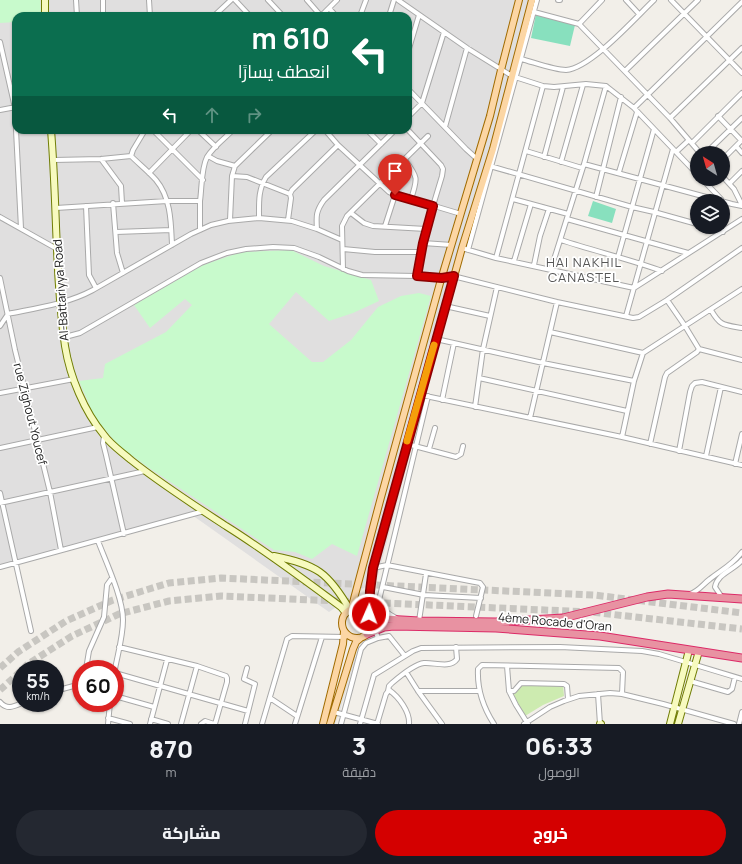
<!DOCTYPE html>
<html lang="ar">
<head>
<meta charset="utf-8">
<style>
	body { margin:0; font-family:Manrope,Cairo,sans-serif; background:#242831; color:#f1f3f6; direction:rtl; height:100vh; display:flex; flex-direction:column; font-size:15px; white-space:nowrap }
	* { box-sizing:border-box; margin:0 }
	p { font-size:13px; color:#9ea1a6 }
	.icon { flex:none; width:22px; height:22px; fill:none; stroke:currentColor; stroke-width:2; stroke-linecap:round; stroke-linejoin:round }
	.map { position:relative; height:724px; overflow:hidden; direction:ltr }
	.side { display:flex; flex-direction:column; background:#171b24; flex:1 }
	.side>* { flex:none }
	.hud { position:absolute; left:12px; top:12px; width:400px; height:122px; border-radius:12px; box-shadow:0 1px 3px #0004; direction:rtl; background:#0b6e4f; color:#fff; overflow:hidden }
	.needle { width:26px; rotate:323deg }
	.tools { position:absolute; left:690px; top:146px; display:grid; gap:8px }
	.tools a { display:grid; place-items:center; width:40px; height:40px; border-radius:50%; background:#171b24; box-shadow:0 1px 3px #0004; font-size:20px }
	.speed { position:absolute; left:12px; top:660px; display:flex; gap:8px; font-size:20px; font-weight:700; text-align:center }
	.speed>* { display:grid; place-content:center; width:52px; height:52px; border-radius:50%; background:#171b24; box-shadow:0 1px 3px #0004; line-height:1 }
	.speed small { font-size:10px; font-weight:400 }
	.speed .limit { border:6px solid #d22; background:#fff; color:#111 }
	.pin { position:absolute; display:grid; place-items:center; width:34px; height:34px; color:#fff; margin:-41px -17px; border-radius:50% 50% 50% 0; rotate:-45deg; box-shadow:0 0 4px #0007 }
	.pin .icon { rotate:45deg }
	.me { position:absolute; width:44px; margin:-22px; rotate:2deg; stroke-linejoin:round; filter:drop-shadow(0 0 3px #0008) }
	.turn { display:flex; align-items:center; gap:14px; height:84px; padding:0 16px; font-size:18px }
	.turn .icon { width:52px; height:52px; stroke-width:2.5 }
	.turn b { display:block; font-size:28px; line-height:34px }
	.lanes { display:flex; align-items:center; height:38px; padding:0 16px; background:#0003; justify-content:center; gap:20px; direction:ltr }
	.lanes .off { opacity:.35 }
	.eta { display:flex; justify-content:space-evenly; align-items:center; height:68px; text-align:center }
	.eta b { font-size:24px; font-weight:800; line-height:28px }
	.primary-button { display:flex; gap:8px; margin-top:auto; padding:8px 16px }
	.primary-button a { flex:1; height:46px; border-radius:24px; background:#d40000; color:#fff; font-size:16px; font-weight:800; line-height:46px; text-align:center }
	.primary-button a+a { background:#242831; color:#f1f3f6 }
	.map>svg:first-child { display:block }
	.residential { fill:#e0dfdf; fill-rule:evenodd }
	.grass { fill:#cdebb0 }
	.park { fill:#c8facc }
	.pitch { fill:#88e0be }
	.parking { fill:#e2e2e2 }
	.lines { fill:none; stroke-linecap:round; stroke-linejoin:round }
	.highway-tunnel { stroke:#c8c6c1; stroke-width:7; stroke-dasharray:7 3.5; stroke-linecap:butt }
	.street-casing { stroke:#a9a9a9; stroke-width:6 }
	.secondary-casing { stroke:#707d05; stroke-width:8 }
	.primary-casing { stroke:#a06b00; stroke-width:8 }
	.highway-casing { stroke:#dc2a67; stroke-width:9 }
	.street { stroke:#fff; stroke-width:4 }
	.secondary { stroke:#f7fabf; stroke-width:6 }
	.primary { stroke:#fcd6a4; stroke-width:6 }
	.highway { stroke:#e892a2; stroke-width:7 }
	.route-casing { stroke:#8a0000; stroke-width:10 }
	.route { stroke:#d40000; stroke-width:7 }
	.slow { stroke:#f59e0b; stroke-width:7 }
	.labels { text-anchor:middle; stroke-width:3.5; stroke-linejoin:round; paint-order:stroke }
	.street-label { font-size:12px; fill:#222; stroke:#fff }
	.neighbourhood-label { font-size:13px; letter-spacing:1px; fill:#555; stroke:#fff }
</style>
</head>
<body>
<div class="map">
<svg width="742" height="724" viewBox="0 0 742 724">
	<rect width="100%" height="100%" fill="#f2efe9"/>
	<path class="residential" d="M0,0H532L481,185L377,579L329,612L192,515L0,566ZM16,16H408V130H16Z"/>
	<path class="grass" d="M518,684L563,685L564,696L543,705L525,716L511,691Z"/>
	<path class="park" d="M0,0H40L41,16H16V22L0,23Z
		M291,250L324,266L371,280L379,301L353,313L329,321L296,292L269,324L312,362H323L351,340L378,307L401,296L419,293L431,296L357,556L332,544L312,559L295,552L274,550L149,468L119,446L95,418L79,381L103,378L105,364L166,332L192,305L185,299L150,328L134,305L203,265L241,252Z"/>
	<path class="pitch" d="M536,14L575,25L570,46L531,38Z
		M593,201L616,209L612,223L588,216Z"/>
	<path class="parking" d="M353,657H356L339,714L335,724H332Z"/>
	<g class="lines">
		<path class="highway-tunnel" d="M0,668L18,652L66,621L113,600L169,583L221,578L594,595L742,613
			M23,669L28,664L72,636L119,614L169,601L221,596L591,612L742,629
			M0,690L21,671"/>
		<defs>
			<path id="street" d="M76,0L77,16
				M103,0V16
				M149,0L150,16
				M235,0L250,16
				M268,0L283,16
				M307,0L321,16
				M398,0L467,48L512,76L543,86L554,87L586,84L606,86L634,108L697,174
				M558,0H560
				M626,0L639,14
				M671,0L742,73
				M329,8L336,16
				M534,12L579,24L670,118L700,153
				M214,16L231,0
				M321,16L337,0
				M360,16L366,0
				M389,16L394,0
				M579,24L602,0
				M0,42L15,108L16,129
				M408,52L419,15
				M521,59C533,62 554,70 566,70C591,68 635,18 654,0
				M625,71L698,0
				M408,89L466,149L476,158
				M634,108L742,2
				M0,110L16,107
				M718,116L741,140
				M408,117L422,103L444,32
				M670,118L742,48
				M445,127L467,48
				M16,130L21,228
				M145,130L133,150L131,156C139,164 148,171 156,180C171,198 171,223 172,245
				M153,130L203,180
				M198,130L216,147
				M325,130L338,145L389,192L395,195L411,199L461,214
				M367,130L381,144
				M408,130L441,165L443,169L442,176L426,229L417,276
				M692,143L742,93
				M736,146L742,153
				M526,151L582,168
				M676,152L689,140
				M706,153L742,118
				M208,156L217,161L235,166
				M544,157L563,87
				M101,159L121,186L122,203
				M723,159L742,140
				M54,160L101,159L131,156
				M405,160C418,177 418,178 411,199
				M561,162L583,85
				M584,164L732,204L742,206
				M490,166L632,207L654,212L697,224
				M619,172L637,112
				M149,173L191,130
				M232,176L247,177L290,194
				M723,177L734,189L742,205
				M702,179L721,199
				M730,183L742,171
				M596,197L621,97
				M513,199L568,214
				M200,201V230
				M113,203L117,253L123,273
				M86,206L89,275L96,288
				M56,208L167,201H200C202,187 201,169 207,157C213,147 225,138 233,130
				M351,213L364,223L373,226L426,229
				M0,217L57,249
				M259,218C259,203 258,190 266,177L316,130
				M567,219L688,253
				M230,220L232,176L235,166L272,130
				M288,220L291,198L290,194L292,190L338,145
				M385,226L395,195
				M707,227L723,232
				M317,229C316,216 316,211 324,200L395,130
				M116,232L171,230
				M561,240C594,251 629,259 662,271
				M423,243L452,245
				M462,248L496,258L634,288L742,219
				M343,249L375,252H421
				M468,250L537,0
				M618,257L654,129
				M496,258L543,86
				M514,261L531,204
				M534,265L540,236L549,209
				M343,269L342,226L347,216L428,136
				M551,269L584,164L606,86
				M0,278L15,350L50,492L61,550
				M667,300L685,326L699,349
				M445,306L490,316
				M711,310C720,326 724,325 742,328
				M626,316L673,149
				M0,326L8,314C37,308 67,304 93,290L191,234L211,225L228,221L259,218L292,221L317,229L342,240
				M550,332L643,353
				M65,337L80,333L201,263L227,253L246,249L273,247L294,248L319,257L348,271L362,275L417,276L442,278L453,276L557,302L633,318L639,317L667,300L742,248
				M436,339L543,363L634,381
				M479,378L627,411
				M0,393L74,379
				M421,395L622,437L742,465
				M442,400L454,343
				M475,407L483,349L497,287
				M530,418L557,302
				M104,436L103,443L106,455L124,534
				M622,437L634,381L643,353L742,289
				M407,444L456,457L461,454L463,446
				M650,444L665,377L667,373L697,352L699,349L742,360
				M0,448L98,427
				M429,449L435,428
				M679,451L690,392L692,386L695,383L702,382L742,392
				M706,456L721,387
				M735,464L742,434
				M0,493L31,631
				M0,503L145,471
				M98,541C106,562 123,598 123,620C123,636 118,653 115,669
				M0,567L204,511
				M373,568L387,565L480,583L483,587L476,616
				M383,587L424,595L481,598
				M690,594C699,591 703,584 710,579C723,569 732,565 742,552
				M721,596L715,587C717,574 734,570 742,560
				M396,618C388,614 380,609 379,600L428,396
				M419,621L426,574
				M378,638L389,636L405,656
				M119,647L197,666L226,676L227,678V682L215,724
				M507,666L509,691L516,705L528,724
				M86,669L89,651L104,617L107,585L112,578
				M406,672L418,691L442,724
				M115,673L248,711
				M690,681L728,692L732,689L735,677
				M55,691L81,684
				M388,691L389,686L392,683C399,677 415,664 424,663C434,662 450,669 457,659L456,647
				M418,691H479
				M509,691H514L521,683L564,684L567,686L568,699
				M598,694L600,724
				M115,696L154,707
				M270,698L297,716
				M0,702C7,710 13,707 22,703
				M334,712L378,724
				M108,718L130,724
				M151,719L168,724
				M108,724L110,703
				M150,724L167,660
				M181,724L197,666
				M201,724L205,721L214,724
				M245,724L255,684L244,679L247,668
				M262,724L287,639L292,636L345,637
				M295,724L322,637
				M341,724L361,649L366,643L378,638L372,622
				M360,724L374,675L413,651L421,648L560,647L642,651L659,654L742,679
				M377,724L386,694L389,690C399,697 410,712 409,724
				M494,724C483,707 477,689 478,669L482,665L619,668L623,672L622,694
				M524,724L550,707L564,701L579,696L610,693L622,694L663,704L734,724
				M739,724L742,712"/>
			<path id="secondary" d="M45,0V16
				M51,130C57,202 55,275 65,346C70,377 84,411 104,435C111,445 122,452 131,460C161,484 194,505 226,526C266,551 303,579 341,607L346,613
				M274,556C317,565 328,572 350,610
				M600,724H601
				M670,724L689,650
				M678,724L699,651"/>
			<path id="primary" d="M342 623a15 15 0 1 1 30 0a15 15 0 1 1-30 0Z
				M351,610L380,501L440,283L490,116L501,70L519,0
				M369,614L370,591L373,568L462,248L493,149L532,0
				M323,724L343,644L344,631
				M330,724L353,649L356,642L362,637"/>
			<path id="highway" d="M370,616L385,619L419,621L496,622L563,618L647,597L668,594L742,599
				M367,634L384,627L394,626L496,628L600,636L742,658"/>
		</defs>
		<use href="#street" class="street-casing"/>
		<use href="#secondary" class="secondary-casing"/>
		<use href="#primary" class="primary-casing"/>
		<use href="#highway" class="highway-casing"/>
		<use href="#street" class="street"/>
		<use href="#secondary" class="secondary"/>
		<use href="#primary" class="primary"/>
		<use href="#highway" class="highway"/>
	</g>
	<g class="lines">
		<defs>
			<path id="route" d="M369,614L370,591L373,568L454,276L442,278L417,276L423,243L433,206L395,195"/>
		</defs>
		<use href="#route" class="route-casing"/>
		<use href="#route" class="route"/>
		<path class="slow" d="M407,441L434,345"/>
	</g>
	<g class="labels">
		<g class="street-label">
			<text transform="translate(61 290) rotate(-94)" y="4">Al-Battariyya Road</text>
			<text transform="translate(30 414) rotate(76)" y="4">rue Zighout Youcef</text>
			<text transform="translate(555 622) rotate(5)" y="4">4ème Rocade d'Oran</text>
		</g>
		<g class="neighbourhood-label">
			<text x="584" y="267">HAI NAKHIL<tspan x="584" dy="15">CANASTEL</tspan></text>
		</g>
	</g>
</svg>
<div class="tools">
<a><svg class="needle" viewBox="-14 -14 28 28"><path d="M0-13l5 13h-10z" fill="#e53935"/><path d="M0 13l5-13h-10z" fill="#9ea1a6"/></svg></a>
<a><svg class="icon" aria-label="layers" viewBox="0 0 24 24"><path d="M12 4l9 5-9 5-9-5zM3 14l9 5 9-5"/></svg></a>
</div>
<div class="speed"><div>55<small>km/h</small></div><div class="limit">60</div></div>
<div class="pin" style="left:395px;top:195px;background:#d93025"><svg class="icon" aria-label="arrive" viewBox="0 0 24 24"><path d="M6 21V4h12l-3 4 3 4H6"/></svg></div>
<svg class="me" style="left:369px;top:614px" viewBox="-20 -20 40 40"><circle r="17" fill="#d40000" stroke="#fff" stroke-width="3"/><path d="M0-11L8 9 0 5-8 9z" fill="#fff"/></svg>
<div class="hud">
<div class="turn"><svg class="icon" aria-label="left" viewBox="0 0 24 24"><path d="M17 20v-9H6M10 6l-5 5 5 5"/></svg><div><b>610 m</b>انعطف يسارًا</div></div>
<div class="lanes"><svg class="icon" aria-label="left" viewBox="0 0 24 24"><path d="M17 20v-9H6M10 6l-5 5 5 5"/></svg><svg class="icon off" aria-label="ahead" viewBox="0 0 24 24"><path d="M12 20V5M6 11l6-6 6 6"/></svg><svg class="icon off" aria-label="right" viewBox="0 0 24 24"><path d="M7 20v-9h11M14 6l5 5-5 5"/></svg></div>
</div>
</div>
<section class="side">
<div class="eta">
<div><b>06:33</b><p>الوصول</p></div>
<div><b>3</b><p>دقيقة</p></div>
<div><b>870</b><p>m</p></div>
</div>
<div class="primary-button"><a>خروج</a><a>مشاركة</a></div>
</section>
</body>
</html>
